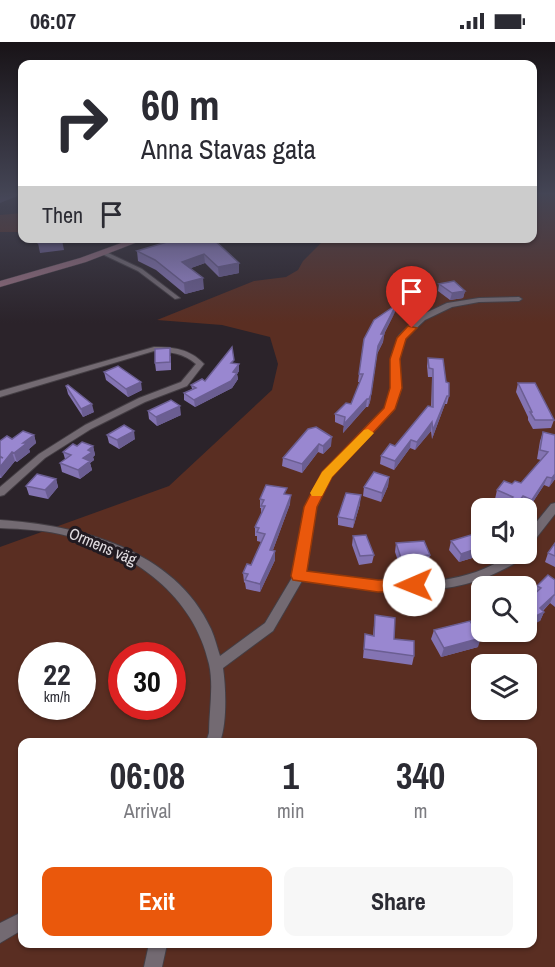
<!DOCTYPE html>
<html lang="en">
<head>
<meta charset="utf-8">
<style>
	body { margin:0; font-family:"Archivo Narrow",sans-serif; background:#f7f7f7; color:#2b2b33; height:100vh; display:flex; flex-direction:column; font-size:22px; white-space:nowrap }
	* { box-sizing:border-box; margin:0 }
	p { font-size:20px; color:#7c7c81 }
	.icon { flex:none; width:33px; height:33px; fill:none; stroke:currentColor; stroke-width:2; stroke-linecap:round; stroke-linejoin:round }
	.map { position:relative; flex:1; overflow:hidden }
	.details { position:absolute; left:18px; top:696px; width:519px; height:210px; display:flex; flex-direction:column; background:#fff; border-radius:12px; box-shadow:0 2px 4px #0004 }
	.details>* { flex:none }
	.hud { position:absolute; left:18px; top:18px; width:519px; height:183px; border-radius:12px; box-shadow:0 2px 4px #0004; background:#fff; color:#2b2b33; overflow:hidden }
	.buttons { position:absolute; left:471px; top:456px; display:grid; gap:12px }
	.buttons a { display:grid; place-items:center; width:66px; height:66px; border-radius:12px; background:#fff; box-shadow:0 2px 4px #0004; font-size:30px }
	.speed { position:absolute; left:18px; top:600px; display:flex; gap:12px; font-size:30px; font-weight:700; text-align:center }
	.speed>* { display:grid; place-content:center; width:78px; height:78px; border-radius:50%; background:#fff; box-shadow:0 2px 4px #0004; line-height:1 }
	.speed small { font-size:15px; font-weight:400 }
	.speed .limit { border:9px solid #d22; background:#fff; color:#111 }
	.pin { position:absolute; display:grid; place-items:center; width:51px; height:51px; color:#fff; margin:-62px -26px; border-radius:50% 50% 50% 0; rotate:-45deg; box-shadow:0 0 6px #0007 }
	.pin .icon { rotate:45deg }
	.me { position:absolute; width:66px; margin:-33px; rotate:269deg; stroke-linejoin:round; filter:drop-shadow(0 0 4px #0008) }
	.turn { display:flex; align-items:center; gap:21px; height:126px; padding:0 24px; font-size:27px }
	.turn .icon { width:78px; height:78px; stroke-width:2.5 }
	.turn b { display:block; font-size:42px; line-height:51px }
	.then { display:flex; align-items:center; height:57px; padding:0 24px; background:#0003; gap:12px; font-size:22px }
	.eta { display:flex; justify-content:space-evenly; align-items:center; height:102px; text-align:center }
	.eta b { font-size:36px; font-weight:800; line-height:42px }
	.button { display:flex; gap:12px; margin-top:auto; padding:12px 24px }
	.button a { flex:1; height:69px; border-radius:12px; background:#ea580c; color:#fff; font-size:24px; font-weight:800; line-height:69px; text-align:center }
	.button a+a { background:#f7f7f7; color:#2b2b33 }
	.status { display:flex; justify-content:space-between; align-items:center; height:42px; padding:0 30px; background:#fff; direction:ltr }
	.status svg { height:16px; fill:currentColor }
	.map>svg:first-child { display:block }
	.green { fill:#5a2e22; fill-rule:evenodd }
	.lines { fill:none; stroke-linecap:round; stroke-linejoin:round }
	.street-casing { stroke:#443e44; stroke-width:2 }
	.secondary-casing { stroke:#443e44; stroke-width:1 }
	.street { fill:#736a72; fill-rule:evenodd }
	.secondary { fill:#946d7d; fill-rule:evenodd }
	.wall { fill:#8474b3 }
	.shaded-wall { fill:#6b5e92 }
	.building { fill:#9987d0; stroke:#6b5e92; stroke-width:1.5 }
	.route { fill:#ea580c; stroke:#983908; stroke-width:1.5 }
	.slow { fill:#f59e0b }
	.labels { text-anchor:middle; stroke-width:6; stroke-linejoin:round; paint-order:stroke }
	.street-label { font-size:16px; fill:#e1dce0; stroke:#211a21 }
</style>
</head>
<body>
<div class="status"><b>06:07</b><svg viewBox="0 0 49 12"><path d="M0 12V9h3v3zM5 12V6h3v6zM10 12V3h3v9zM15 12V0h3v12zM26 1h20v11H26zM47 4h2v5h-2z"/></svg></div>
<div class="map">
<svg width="555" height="925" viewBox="0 0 555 925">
	<rect width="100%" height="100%" fill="#2b232a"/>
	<path class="green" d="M533,152H555V925H0V505L169,444L272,348L278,322L270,295L222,283L157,278L254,239L286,235L298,228L303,219L325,197L532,196ZM482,466H526V512H482ZM482,544H526V590H482ZM32,614H82V664H32ZM122,614H172V664H122ZM482,622H526V668H482ZM22,700H532V902H22Z
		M22,171V190H0V173Z"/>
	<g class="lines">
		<defs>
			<path id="street" d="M104,209L142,227L180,256L175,257L138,229L102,212L101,211Z
				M479,256L519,255L522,257L519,259L479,260L452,265L425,278L406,296L399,317L400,346L393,367L330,434L315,465L305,530C361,537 422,549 476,530C488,526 499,519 510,514L512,512H523C519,521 508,525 498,530C438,560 366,547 302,539L273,589L223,626C226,647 227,681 220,700H206L209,691C209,669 214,644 209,622C194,554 134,510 68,494C46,488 23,487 0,486V478C79,483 175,508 211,587C215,596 217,605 220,614L265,581L293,534L305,465L322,431L385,366L392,346L391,317L399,293L419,274L447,261Z
				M154,305C174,305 190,307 204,322L187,344L145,360L91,387L45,416L4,453L0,454V445L39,412L85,383L139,356L181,340L196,322C183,311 171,310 154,309L0,355V349Z
				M555,461V472L530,504L526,505V493L551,462Z
				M22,870V888L0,901V881Z
				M149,902H167L162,925H144Z"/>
			<path id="secondary" d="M135,196H148L86,220L0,245V239L80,216Z"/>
		</defs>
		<use href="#street" class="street-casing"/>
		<use href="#secondary" class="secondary-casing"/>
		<use href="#street" class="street"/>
		<use href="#secondary" class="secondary"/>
	</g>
	<path class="wall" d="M172,196H193L239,231L219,235L205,221L191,226L204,247L185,252L156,228L138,219L137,209L173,198Z
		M439,242L465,249L463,256L450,258L438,249Z
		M395,270L384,292L383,300L377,312L370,360L368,365H366L343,391L344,384L335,380V372L351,362L360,340H358L359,332Z
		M171,314V328L156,329L155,321Z
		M428,316L446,340L449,354L447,362H445L432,397L431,389L415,408L410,406L394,428L380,422L381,414L395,404L431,365L432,335H428L427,324Z
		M234,322H239V329L237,332L238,337L232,346L195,365L184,358V351L192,347L191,343L205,339Z
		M104,330L142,348L128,355L106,338Z
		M518,341L554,378L551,386L533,387L528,378V375L516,350Z
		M66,344L94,370L83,375L68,352Z
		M148,369L181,373L157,384L149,377Z
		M308,387L331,404L323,412L318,410L302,431L282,424L283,416Z
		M543,390L555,393V437L549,445L544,443L529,466L520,463L517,466H501L506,462L495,457L497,448L521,441L541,418L537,417L540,399Z
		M34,393L36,401L29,407L30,410L17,420L15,419L1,436H0V399Z
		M107,393L135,397L119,407L109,401Z
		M77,404H93L95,413L93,415L94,418L90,421L92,428L80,437L62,430L60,421L65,417L63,410Z
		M389,435L388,444L381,460L363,454L364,445Z
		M56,437L58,445L48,457L29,453L26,444Z
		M287,453L290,462L273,508L275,509V518L260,550L246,547L245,541L244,540L243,531L251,523L261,500L257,499V494H255V485L261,472V466H260V457Z
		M360,462L353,486L338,483V475Z
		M353,494L374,513L372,521L359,523L352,503Z
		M451,499L482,513L459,520L449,508Z
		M396,501L430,513L428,522L400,525L395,510Z
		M555,501V525L545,520L548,511Z
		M555,538V565L550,561L543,569L544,570L540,579L531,555L533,552L537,544Z
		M375,573L394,597L414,614L412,623L363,616L365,592L373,594Z
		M434,588L478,605L441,615L431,597Z"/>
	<path class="shaded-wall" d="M0,152H22L0,161Z
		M62,198L64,208L40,211L38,201Z
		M204,212L205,221L183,229L182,220Z
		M239,221V231L219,235L218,225Z
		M203,236L204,247L185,252L184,241Z
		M465,249L463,256L450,258L452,251Z
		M396,263L395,270L380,300L381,292Z
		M384,292L383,300L377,312L370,360L368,365L378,304Z
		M239,322V329L237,332L238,337L232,346L195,365L194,358L233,330Z
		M141,340L142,348L128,355L126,347Z
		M447,354L445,362L432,397L433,388Z
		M367,357L366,365L343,391L344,382Z
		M92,362L94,370L83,375L81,367Z
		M180,364L181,373L157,384L156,375Z
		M432,380L431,389L415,408L417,400Z
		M134,389L135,397L119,407L117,398Z
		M34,393L36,401L29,407L30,410L17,420L14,411L23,401Z
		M332,395L331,404L323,412V404Z
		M411,398L410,406L394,428L395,419Z
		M319,402L318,410L302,431V422Z
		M93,404L95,413L93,415L94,418L90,421L92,428L80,437L78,428L88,408Z
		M12,410L15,419L1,436L0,432V425Z
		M555,432V437L549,445L552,436Z
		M389,435L388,444L381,460L382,451Z
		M547,435L544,443L529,466L532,458Z
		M56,437L58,445L48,457L45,448Z
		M291,453L290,462L270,516V508Z
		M361,453L360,462L353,486L354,478Z
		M523,454L520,463L517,466H514Z
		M482,505V512H483L482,513L459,520L461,512Z
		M275,509V518L260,550V542Z
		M554,553L550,561L538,573L544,570L540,579L526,586V579Z
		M481,596L478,605L441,615L444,606Z"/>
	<path class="building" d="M37,196H62V198L38,201Z
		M177,196H193L198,199L204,196H212L239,221L218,225L204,212L182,220L203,236L184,241L155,218L137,209L177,197Z
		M454,239L465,249L452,251L439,242Z
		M396,263L381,292H384L378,304L371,352L369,357H367L344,382L345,375L335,372L346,361L351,362L363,332H359L364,297L374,278Z
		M232,305L234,318L231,321L239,322L233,330L237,331L231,339L194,358L184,351L196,346L191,343L202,337L205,339Z
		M170,306V320L155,321V307Z
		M428,316L443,317L446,340L449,341V354H447L433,388L432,380L417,400L411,398L395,419L381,414L390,402L395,404L428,364L433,365V327L429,326Z
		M118,324L141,340L126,347L104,330Z
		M518,341H535L554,378H535L530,370H532Z
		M68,343L92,362L81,367L66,344Z
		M171,358L180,364L156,375L148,369Z
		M124,383L134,389L117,398L107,393Z
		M316,385L332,395L323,404L319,402L302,422L283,416L308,387Z
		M23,389L34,393L23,401H27L14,411L12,410L0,425V415L3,416L0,414V399L7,394L12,397Z
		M543,390L555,393V432L552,436L547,435L532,458L523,454L514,466H501L513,455L497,448L504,439L512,442L515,439L521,441L548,410L540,408Z
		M82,400L93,404L88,408L92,410L83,416L90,419L78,428L60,421L71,413L63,410L73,402L77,404Z
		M374,430L389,435L382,451L364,445Z
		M37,432L56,437L45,448L26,444Z
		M266,443L287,446L284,452L291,453L270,508L275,509L260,542L245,538L248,532L243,531L247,522L251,523L265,492L257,490L259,486L255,485L265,464H261L264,458L260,457Z
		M346,451L361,453L354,478L338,475Z
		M474,492L482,500V505L461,512L451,499Z
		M366,493L374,513L360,514L353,494Z
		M424,499L430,513L401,516L396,501Z
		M555,501V514L548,511Z
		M548,533L555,538V553H554L540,566L544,570L526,579V557L531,555L541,546L537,544Z
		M375,573L395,576L394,597L414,599V614L364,607L365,592L374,594Z
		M470,579L481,596L444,606L434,588Z"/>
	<linearGradient id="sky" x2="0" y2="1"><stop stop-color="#181317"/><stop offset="0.54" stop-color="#444555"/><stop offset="1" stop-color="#444555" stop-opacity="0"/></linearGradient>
	<rect width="555" height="281" fill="url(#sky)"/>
	<path class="route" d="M408,284L417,286L406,297L400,317L402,346L395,367L332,435L317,465L307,529L378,538L414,537L419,539L421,543L419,547L414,549L378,550L293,538L291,534L304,465L322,430L384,366L390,346V317L397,296Z"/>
	<path class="slow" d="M368,387L374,391L332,435L322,454H312L310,451L322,430L364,388Z"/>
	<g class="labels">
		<g class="street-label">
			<text transform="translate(103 504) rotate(23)" y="6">Ormens väg</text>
		</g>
	</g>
</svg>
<div class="buttons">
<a><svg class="icon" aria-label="sound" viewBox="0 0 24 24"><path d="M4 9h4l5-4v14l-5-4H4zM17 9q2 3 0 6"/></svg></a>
<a><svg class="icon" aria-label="search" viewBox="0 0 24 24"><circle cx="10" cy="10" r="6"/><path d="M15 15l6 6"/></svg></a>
<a><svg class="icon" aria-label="layers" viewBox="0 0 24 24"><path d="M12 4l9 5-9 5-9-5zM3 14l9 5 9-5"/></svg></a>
</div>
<div class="speed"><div>22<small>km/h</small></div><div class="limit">30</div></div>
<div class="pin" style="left:412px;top:286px;background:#d93025"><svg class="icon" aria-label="arrive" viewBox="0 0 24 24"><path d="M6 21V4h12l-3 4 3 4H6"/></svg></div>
<svg class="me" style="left:414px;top:543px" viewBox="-20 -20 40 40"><circle r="19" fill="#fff"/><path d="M0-13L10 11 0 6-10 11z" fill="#ea580c"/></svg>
<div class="hud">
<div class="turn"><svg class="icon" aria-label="right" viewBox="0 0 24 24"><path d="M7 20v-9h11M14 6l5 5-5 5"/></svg><div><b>60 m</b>Anna Stavas gata</div></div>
<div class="then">Then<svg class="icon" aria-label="arrive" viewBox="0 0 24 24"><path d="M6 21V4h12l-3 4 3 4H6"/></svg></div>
</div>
<section class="details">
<div class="eta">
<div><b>06:08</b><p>Arrival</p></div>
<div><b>1</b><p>min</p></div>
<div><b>340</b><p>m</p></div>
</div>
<div class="button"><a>Exit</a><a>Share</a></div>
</section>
</div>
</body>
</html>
